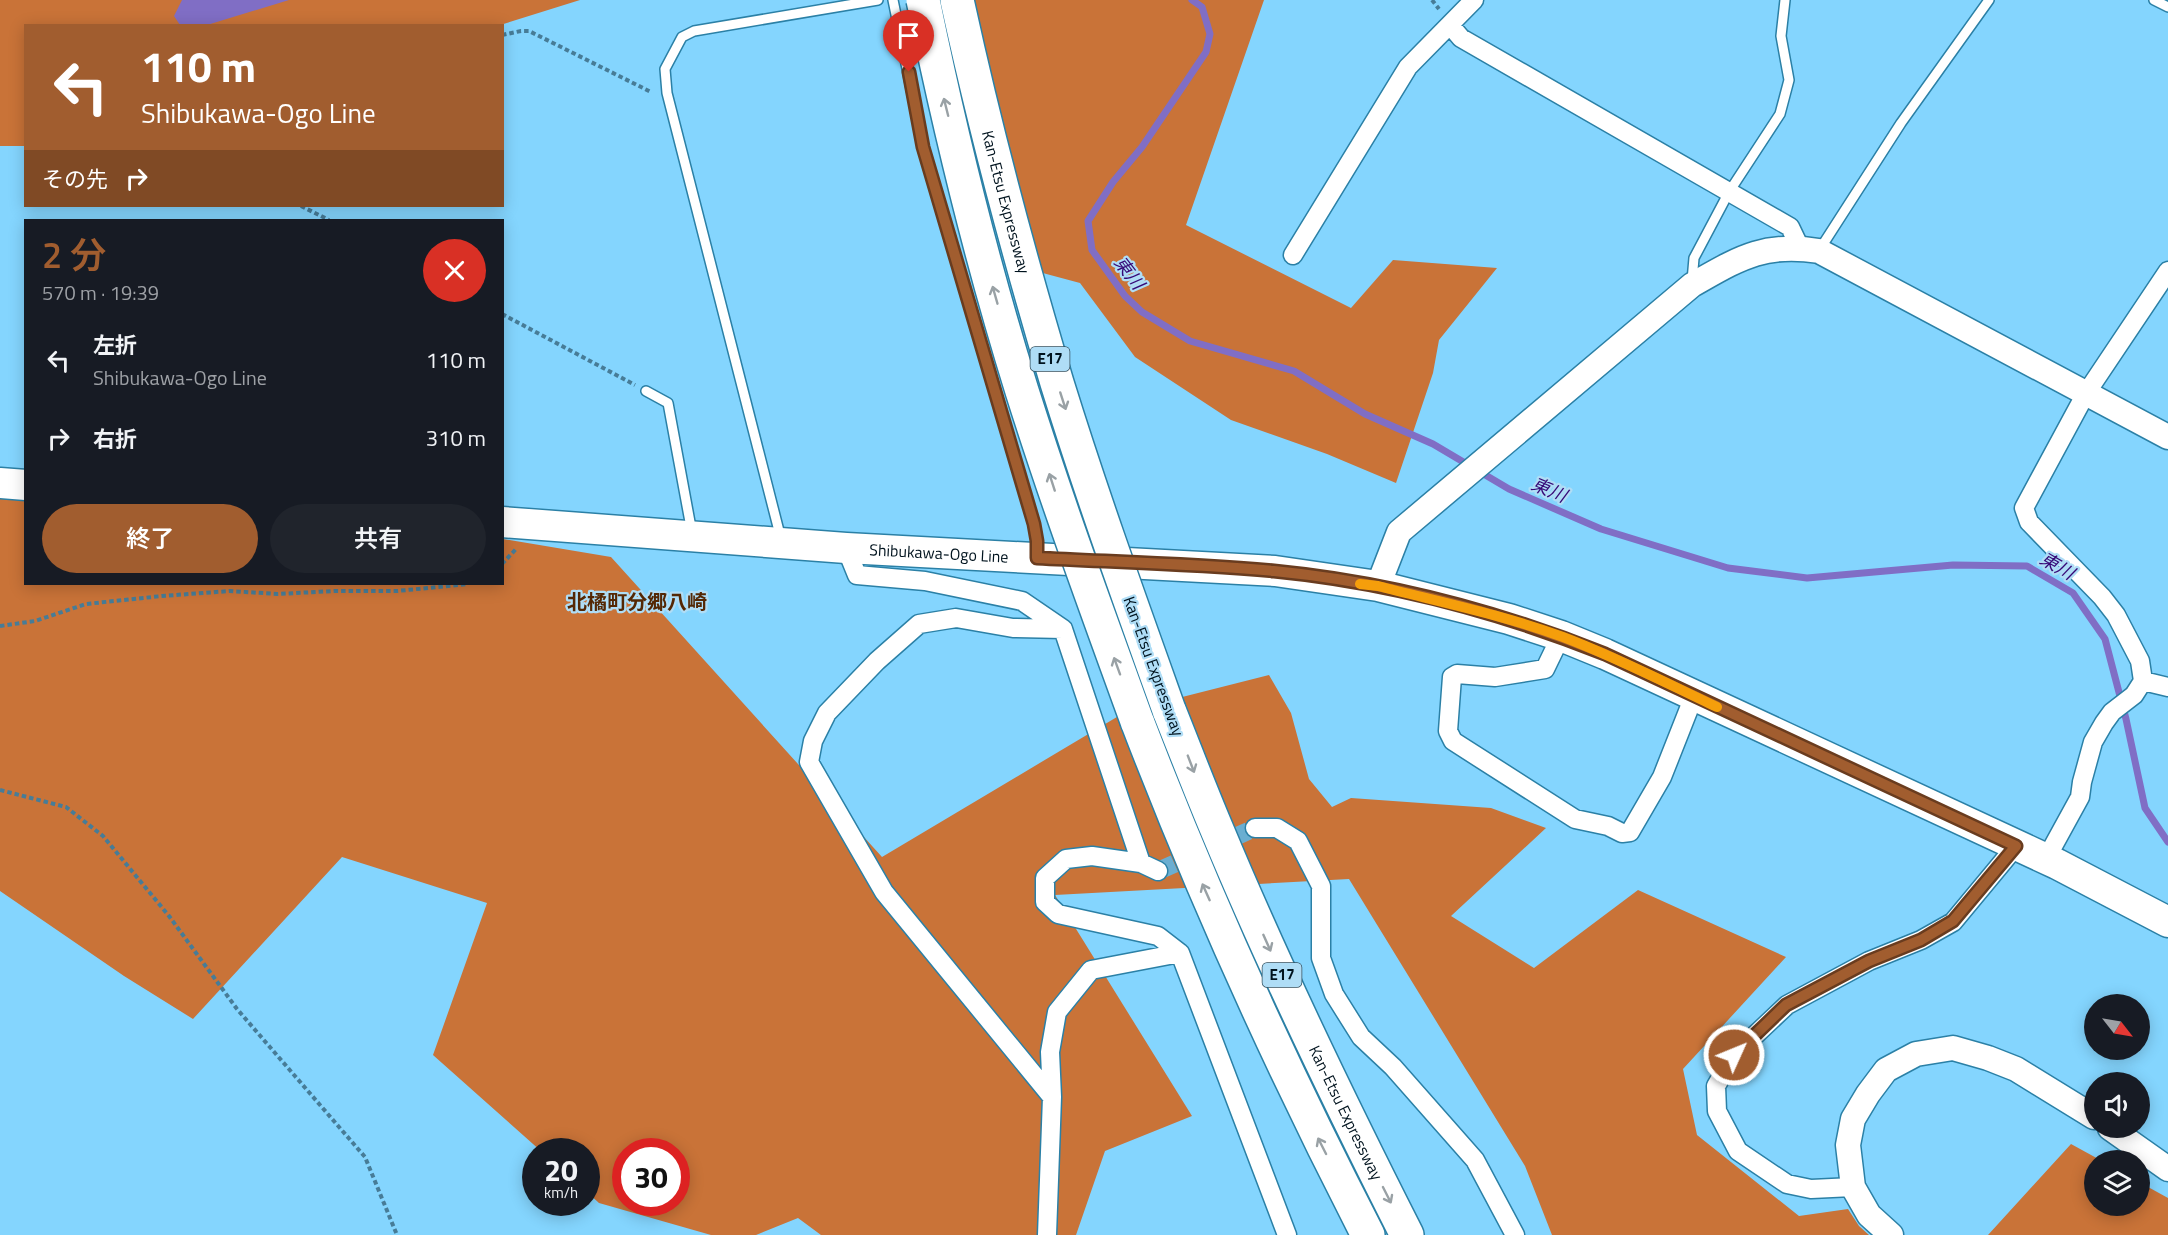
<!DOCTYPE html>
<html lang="ja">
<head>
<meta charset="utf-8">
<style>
	body { margin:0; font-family:"Titillium Web","Noto Sans JP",sans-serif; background:#20242c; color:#f1f3f6; height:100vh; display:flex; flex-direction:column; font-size:22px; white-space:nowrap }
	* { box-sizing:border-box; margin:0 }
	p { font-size:20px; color:#9ea1a6 }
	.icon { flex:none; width:33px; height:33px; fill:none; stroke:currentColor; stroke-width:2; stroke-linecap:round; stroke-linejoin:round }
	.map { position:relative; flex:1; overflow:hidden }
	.sheet { position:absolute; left:24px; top:219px; width:480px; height:366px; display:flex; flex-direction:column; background:#171b24; border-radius:0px; box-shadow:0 3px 15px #0003 }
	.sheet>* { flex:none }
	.guide { position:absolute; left:24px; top:24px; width:480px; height:183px; border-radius:0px; box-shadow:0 3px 15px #0003; background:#a15d2f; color:#fff; overflow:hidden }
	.needle { width:39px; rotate:121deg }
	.controls { position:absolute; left:2084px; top:994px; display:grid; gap:12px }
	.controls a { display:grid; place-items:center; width:66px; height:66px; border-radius:50%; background:#171b24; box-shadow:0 3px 15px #0003; font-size:30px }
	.speed { position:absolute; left:522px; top:1138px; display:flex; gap:12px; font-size:30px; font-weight:700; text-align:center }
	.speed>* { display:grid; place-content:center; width:78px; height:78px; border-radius:50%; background:#171b24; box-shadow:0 3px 15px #0003; line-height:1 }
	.speed small { font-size:15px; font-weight:400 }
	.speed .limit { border:9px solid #d22; background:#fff; color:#111 }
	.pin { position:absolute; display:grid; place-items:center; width:51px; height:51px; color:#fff; margin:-62px -26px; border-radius:50% 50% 50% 0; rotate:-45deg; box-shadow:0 0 6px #0007 }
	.pin .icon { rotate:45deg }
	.me { position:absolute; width:66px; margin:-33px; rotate:46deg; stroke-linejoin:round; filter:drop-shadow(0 0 4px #0008) }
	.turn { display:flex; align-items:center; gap:21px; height:126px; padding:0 18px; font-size:27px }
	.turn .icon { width:78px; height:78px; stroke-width:2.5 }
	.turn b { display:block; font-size:42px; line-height:51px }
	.then { display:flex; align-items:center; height:57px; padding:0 18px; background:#0003; gap:12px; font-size:22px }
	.round { display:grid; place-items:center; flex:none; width:63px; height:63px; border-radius:32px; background:#20242c }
	.overview { display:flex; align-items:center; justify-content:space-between; height:102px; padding:0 18px }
	h1 { font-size:36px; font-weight:600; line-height:45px; color:#a15d2f }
	.primary-button { display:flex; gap:12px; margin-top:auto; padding:12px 18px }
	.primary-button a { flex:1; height:69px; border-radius:36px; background:#a15d2f; color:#fff; font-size:24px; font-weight:600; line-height:69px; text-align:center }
	.primary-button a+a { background:#20242c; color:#f1f3f6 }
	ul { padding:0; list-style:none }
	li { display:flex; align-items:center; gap:18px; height:78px; padding:0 18px }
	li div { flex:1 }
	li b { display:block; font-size:22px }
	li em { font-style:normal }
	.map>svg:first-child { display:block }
	.forest { fill:#c97338; fill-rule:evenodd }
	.water { fill:#806ec5 }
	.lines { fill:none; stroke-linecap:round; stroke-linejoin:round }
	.stream { stroke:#806ec5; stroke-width:7 }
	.minor-tunnel { stroke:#6aaed1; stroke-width:18; stroke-dasharray:18 9; stroke-linecap:butt }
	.service-casing { stroke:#2b80a6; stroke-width:12 }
	.minor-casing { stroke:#2b80a6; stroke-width:21 }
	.tertiary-casing { stroke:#2b80a6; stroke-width:27 }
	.primary-casing { stroke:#2b80a6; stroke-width:33 }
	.motorway-casing { stroke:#2b80a6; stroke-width:36 }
	.path { stroke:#477c97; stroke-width:4; stroke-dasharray:4.5 3; stroke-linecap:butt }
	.service { stroke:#fff; stroke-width:9 }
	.minor { stroke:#fff; stroke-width:18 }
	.tertiary { stroke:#fff; stroke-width:24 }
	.primary { stroke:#fff; stroke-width:30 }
	.motorway { stroke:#fff; stroke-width:33 }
	.motorway-bridge-casing { stroke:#2b80a6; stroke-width:36; stroke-linecap:butt }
	.motorway-bridge { stroke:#fff; stroke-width:33 }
	.oneway { stroke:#99a1a5 }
	.route-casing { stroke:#693c1f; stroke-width:15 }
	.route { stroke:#a15d2f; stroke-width:10 }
	.slow { stroke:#f59e0b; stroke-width:10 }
	.labels { text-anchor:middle; stroke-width:4.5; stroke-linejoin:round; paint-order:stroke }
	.shield { fill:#afddf6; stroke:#34505f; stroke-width:1.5 }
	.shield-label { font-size:15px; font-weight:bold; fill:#00131e }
	.street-label { font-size:16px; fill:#00131e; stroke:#afddf6 }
	.water-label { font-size:18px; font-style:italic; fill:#360876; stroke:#afddf6 }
	.quarter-label { font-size:20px; font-weight:bold; fill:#542704; stroke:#afddf6 }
</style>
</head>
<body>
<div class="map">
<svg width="2168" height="1235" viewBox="0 0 2168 1235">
	<rect width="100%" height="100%" fill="#84d5fe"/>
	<path class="forest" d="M0,0H580L497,26H26L25,146H0Z
		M966,0H1264L1186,225L1351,308L1393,260L1497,268L1439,340L1433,373L1396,483L1327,454L1231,420L1135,357L1080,283L1039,272Z
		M0,497L25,499L26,584H502L503,539L611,557L882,857L1127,711L1269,675L1291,713L1309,779L1332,807L1351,798L1491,808L1546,828L1451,916L1534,968L1638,890L1786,957L1683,1069L1697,1135L1799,1216L1848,1209L1859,1226L1869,1235H1552L1525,1166L1349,879L1055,895L1192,1116L1105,1151L1076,1235H821L798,1218L756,1235H711L599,1203L587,1192L586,1152H542L433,1055L487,903L342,857L193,1019L124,976L0,891ZM626,1152H676V1203H626Z
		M2071,1144L2102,1161H2094V1206H2139V1182L2168,1198V1235H1988Z"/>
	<path class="water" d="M182,0H289L207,25H180L174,16Z"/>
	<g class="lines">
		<path class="stream" d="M1192,0L1202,7L1210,34L1206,52L1142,147L1113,182L1088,221L1092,250L1125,296L1142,312L1190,341L1294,371L1365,414L1433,444L1509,489L1601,529L1728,568L1807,578L1953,565L2027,566L2073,593L2105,639L2126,719L2145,808L2168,842"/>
		<path class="minor-tunnel" d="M1158,871L1255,828"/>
		<defs>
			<path id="service" d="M893,0L923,147L1034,524L1037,541V554
				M2154,0L2168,7
				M1820,249L1901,123L1989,0
				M1692,281L1694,258L1729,192L1780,114L1789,80L1781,36L1785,0
				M646,391L668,403L690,522V533
				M779,531L667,93L665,69L682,37L694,31L878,0"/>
			<path id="minor" d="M1450,25L1461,38L1790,227L1800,248
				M1293,255L1408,67L1474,0
				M846,548L857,575L925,581L1022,601L1063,629L1141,863
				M1561,636L1545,669L1495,677L1457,674L1452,677L1448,731L1453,741L1575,819L1608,826L1622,833L1630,832L1662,777L1694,696
				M2143,681L2168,687
				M1255,828H1277L1298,841L1321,886V958L1334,994L1361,1037L1393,1067L1475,1160L1515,1235
				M2046,859L2080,797L2082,782L2093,742L2104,723L2112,712L2134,695L2143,681L2140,661L2116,615L2102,597L2029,522L2024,508L2085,395L2168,271
				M1158,871L1141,863L1092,856L1066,859L1045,878V902L1058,914L1158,936L1180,953L1287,1235
				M1052,1097L884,892L809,762L813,741L827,713L877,661L919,624L956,618L1013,628L1063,629
				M1853,1187L1811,1189L1787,1184L1738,1151L1717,1111L1716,1086L1734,1055L1787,1005L1869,961L1921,940L1953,922L2016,846
				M1047,1235L1052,1097L1050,1052L1057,1012L1091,970L1180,953"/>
			<path id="tertiary" d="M1378,586L1399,532L1692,285C1738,259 1763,242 1819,251L2168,437
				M2110,1128L2168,1169
				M1891,1235L1869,1215L1853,1187L1848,1145L1853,1119L1868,1094L1886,1070L1916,1054L1953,1048L1988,1058L2016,1069L2094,1117"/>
			<g id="primary">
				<path d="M0,483L26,485"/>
				<path id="s1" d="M502,522L846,548L1275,571L1378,586L1509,619L1561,636L1605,654L2057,864L2168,922"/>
			</g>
			<g id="motorway">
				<path id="s2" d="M1169,710C1185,750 1201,792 1218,832C1275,969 1340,1103 1407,1235"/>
				<path d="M1137,721C1204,896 1282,1068 1368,1235"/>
			</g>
		</defs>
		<use href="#service" class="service-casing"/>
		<use href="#minor" class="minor-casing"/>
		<use href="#tertiary" class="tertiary-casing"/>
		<use href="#primary" class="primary-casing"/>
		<use href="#motorway" class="motorway-casing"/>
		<path class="path" d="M1432,0L1439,9
			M502,35L521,31H529L651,92
			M301,206L329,220
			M502,314L635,385
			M502,564L516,549
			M0,626L35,621L86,604L162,596L230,591L277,594L335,591H397L468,584
			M0,790L66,807L103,836L169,916L237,1009L365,1157L397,1235"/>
		<use href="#service" class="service"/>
		<use href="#minor" class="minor"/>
		<use href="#tertiary" class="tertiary"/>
		<use href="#primary" class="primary"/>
		<use href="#motorway" class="motorway"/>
		<defs>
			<g id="motorway-bridge">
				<path d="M923,0C950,132 982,263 1022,391C1057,502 1097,611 1137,721"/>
				<path id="s3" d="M957,0C985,129 1019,256 1057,383C1091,493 1130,601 1169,710"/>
			</g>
		</defs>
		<use href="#motorway-bridge" class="motorway-bridge-casing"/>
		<use href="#motorway-bridge" class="motorway-bridge"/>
	</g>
	<defs><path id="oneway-shaft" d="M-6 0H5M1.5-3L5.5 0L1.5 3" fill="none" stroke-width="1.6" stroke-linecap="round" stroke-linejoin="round" transform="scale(1.5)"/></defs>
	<g class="oneway">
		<use href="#oneway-shaft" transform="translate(946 107) rotate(-104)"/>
		<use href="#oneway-shaft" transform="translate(995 295) rotate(-106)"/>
		<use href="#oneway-shaft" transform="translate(1063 401) rotate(72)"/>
		<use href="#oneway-shaft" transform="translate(1052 482) rotate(-108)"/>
		<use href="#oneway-shaft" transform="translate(1117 666) rotate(-110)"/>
		<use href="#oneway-shaft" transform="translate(1191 764) rotate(69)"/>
		<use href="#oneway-shaft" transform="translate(1206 892) rotate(-114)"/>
		<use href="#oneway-shaft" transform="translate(1267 943) rotate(66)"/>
		<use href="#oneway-shaft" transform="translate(1322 1146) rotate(-117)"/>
		<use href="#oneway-shaft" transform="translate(1387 1195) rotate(63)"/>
	</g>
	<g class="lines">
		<defs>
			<path id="route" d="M909,72L923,147L1034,524L1037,541V558C1116,562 1196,564 1274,571C1387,582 1500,612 1605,654L2016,846L1953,921L1921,940L1869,961L1786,1005L1734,1055"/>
		</defs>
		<use href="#route" class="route-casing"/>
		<use href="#route" class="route"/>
		<path class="slow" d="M1360,584L1378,586C1440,602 1503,615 1563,637C1616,657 1666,683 1717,707"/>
	</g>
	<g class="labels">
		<g class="shield">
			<rect x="1030.5" y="347" width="39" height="24" rx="4.5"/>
			<rect x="1262.5" y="963" width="39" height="24" rx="4.5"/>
		</g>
		<g class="shield-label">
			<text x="1050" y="364">E17</text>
			<text x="1282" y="980">E17</text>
		</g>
		<g class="street-label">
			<text dy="6" stroke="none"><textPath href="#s3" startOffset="208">Kan-Etsu Expressway</textPath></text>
			<text dy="6" stroke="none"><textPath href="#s1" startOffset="438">Shibukawa-Ogo Line</textPath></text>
			<text transform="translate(1154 666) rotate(70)" y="6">Kan-Etsu Expressway</text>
			<text dy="6" stroke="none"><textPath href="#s2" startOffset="440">Kan-Etsu Expressway</textPath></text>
		</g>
		<g class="water-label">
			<text transform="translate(1129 273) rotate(52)" y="6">東川</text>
			<text transform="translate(1549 490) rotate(23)" y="6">東川</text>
			<text transform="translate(2057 566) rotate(30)" y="6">東川</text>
		</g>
		<g class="quarter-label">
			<text x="637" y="609">北橘町分郷八崎</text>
		</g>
	</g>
</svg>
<div class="controls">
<a><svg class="needle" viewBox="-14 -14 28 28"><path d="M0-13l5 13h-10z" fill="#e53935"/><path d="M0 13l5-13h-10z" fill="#9ea1a6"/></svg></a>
<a><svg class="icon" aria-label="sound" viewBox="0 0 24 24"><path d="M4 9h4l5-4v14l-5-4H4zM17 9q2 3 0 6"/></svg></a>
<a><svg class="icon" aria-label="layers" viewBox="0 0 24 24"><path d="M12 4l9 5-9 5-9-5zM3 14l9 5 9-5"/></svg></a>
</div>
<div class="speed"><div>20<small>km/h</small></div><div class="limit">30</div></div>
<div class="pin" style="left:909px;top:72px;background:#d93025"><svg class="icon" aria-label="arrive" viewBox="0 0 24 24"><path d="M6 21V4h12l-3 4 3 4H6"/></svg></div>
<svg class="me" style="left:1734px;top:1055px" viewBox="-20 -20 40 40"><circle r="17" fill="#a15d2f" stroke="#fff" stroke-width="3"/><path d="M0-11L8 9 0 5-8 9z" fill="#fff"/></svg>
<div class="guide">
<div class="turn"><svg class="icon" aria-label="left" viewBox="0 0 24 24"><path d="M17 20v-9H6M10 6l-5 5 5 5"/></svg><div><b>110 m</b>Shibukawa-Ogo Line</div></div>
<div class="then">その先<svg class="icon" aria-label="right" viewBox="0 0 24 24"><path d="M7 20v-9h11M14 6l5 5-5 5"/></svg></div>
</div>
<section class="sheet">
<div class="overview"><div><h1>2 分</h1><p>570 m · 19:39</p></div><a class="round" style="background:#d93025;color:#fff"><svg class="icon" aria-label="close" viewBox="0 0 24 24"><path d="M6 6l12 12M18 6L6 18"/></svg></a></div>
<ul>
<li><svg class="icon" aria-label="left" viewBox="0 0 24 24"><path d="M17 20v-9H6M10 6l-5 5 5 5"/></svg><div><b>左折</b><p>Shibukawa-Ogo Line</p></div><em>110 m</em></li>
<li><svg class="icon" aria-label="right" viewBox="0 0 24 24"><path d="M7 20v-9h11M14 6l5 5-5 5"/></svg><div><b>右折</b></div><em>310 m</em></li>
</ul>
<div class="primary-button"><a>終了</a><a>共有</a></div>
</section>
</div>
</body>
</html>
